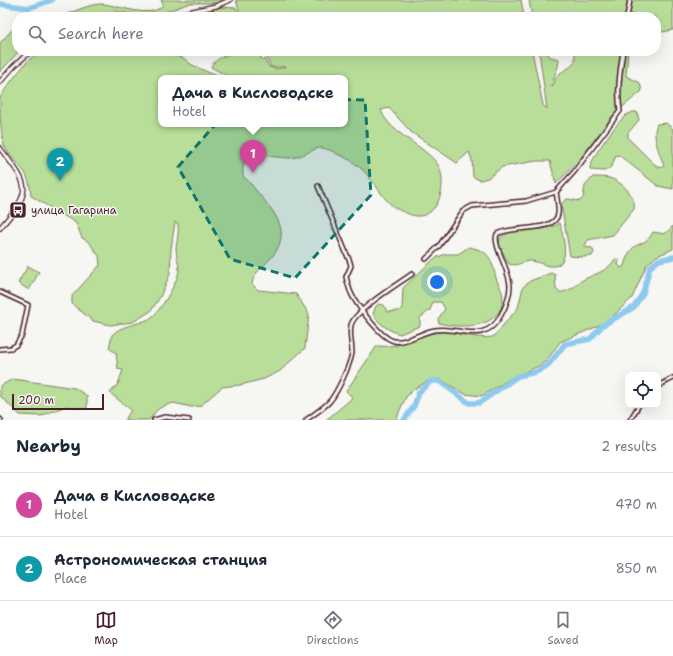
<!DOCTYPE html>
<html lang="en">
<head>
<meta charset="utf-8">
<style>
  body { margin:0; font-family:"Shantell Sans",sans-serif; background:#f2f2f3; color:#1f2937 }
  .controls { position:absolute; right:12px; bottom:12px; display:grid; overflow:hidden; border-radius:8px; box-shadow:0 4px 16px #0002 }
  .controls button { width:36px; height:36px; display:grid; place-items:center; padding:0; border:0; border-bottom:1px solid #e0e1e3; background:#fff; color:#1f2937; font:20px sans-serif }
  .scale { position:absolute; left:12px; bottom:10px; width:92px; box-sizing:border-box; padding-left:4px; border:2px solid #4a1f2b; border-top:0; font-size:11px; line-height:14px; white-space:nowrap; color:#4a1f2b; -webkit-text-stroke:3px #f6f6f2; paint-order:stroke }
  .you { position:absolute; left:437px; top:282px; width:14px; height:14px; margin:-10px; border:3px solid #fff; border-radius:50%; background:#1a73e8; box-shadow:0 0 0 6px #1a73e833 }
  .badge { display:grid; place-items:center; width:26px; height:26px; border-radius:50%; background:#4a1f2b; color:#fff; font-size:13px; font-weight:700 }
  .pin { position:absolute; translate:-50% -33px; filter:drop-shadow(0 1px 2px #0008) }
  .pin::after { content:''; position:absolute; top:21px; width:14px; height:12px; background:inherit; clip-path:polygon(0 0,100% 0,50% 100%) }
  .popup { position:absolute; left:158px; top:75px; width:190px; height:52px; box-sizing:border-box; display:grid; place-content:center; border-radius:8px; background:#fff; filter:drop-shadow(0 1px 3px #0005); font-size:13px; white-space:nowrap; color:#747a83 }
  .popup b { font-size:15px; color:#1f2937 }
  .popup::after { content:''; position:absolute; left:50%; top:100%; margin-left:-8px; border:8px solid transparent; border-top-color:#fff }
  .list { margin:0; padding:0; list-style:none }
  h2 { display:flex; justify-content:space-between; align-items:center; height:52px; margin:0; padding:0 16px; font-size:17px }
  h2 small { font-size:13px; font-weight:400; color:#747a83 }
  .list li { display:grid; grid-template-columns:26px 1fr auto; gap:12px; align-items:center; box-sizing:border-box; height:64px; padding:0 16px; border-top:1px solid #e0e1e3 }
  .list b { display:block; font-size:15px; white-space:nowrap }
  .list p { margin:0; font-size:13px; white-space:nowrap; color:#747a83 }
  .list em { font-size:13px; font-style:normal; color:#747a83 }
  .icon { flex:none; width:22px; height:22px; fill:none; stroke:currentColor; stroke-width:2; stroke-linecap:round; stroke-linejoin:round }
  .map { position:relative; flex:none; width:673px; height:420px; overflow:hidden }
  .search { position:absolute; background:#fff; box-shadow:0 4px 16px #0002; left:12px; right:12px; top:12px; height:44px; display:flex; align-items:center; gap:10px; box-sizing:border-box; padding:0 14px; border-radius:16px; color:#747a83; font-size:15px }
  .sheet { height:180px; background:#fff }
  nav { display:flex; justify-content:space-around; align-items:center; box-sizing:border-box; height:56px; border-top:1px solid #e0e1e3; background:#fff; font-size:11px; color:#747a83 }
  nav a { display:grid; justify-items:center; gap:2px }
  nav .on { color:#4a1f2b }
  .map>svg:first-child { display:block }
  .green { fill:#b8de99; stroke:#817e62 }
  .lines { fill:none; stroke-linecap:round; stroke-linejoin:round }
  .river { stroke:#8ecaee; stroke-width:5.5 }
  .minor-casing { stroke:#4a1f2b; stroke-width:6 }
  .tertiary-casing { stroke:#4a1f2b; stroke-width:6 }
  .minor { stroke:#f6f6f2; stroke-width:3 }
  .tertiary { stroke:#f6f6f2; stroke-width:3.5 }
  .marked { fill:#0f766e; fill-opacity:0.2; stroke:#0f766e; stroke-width:3; stroke-dasharray:8 5; stroke-linejoin:round }
  .labels { text-anchor:middle; stroke-width:3; stroke-linejoin:round; paint-order:stroke }
  .poi-label { font-size:11px; fill:#4a1f2b; stroke:#f6f6f2; text-anchor:start }
</style>
</head>
<body>
<div class="map">
<svg width="673" height="420" viewBox="0 0 673 420">
  <rect width="100%" height="100%" fill="#f6f6f2"/>
  <filter id="ink" filterUnits="userSpaceOnUse"><feTurbulence type="fractalNoise" baseFrequency=".025" numOctaves="2"/><feDisplacementMap in="SourceGraphic" scale="8" xChannelSelector="R" yChannelSelector="G"/><feConvolveMatrix kernelMatrix="1 2 1 2 8 2 1 2 1" color-interpolation-filters="sRGB"/></filter>
  <g filter="url(#ink)">
    <g class="green">
      <path d="M161,0H222L216,3H190L152,17L114,11L88,17H60C73,12 89,4 102,4C119,5 151,20 163,5Z"/>
      <path d="M236,0H521L524,17H241Z"/>
      <path d="M529,0H673V30L656,33V17H578L563,12L555,17H532Z"/>
      <path d="M222,7L236,8L240,17H182Z"/>
      <path d="M17,28V51H19L0,72V43L13,29Z"/>
      <path d="M43,51H154L183,58L192,65L221,78H161V124H345V78H231L211,67C214,58 235,51 245,51C250,52 255,53 261,54V59L265,60L269,67L277,69L285,67H271L263,51H532L543,105L547,109L539,51H548V55L551,57L559,59C559,69 553,76 552,86C555,83 555,78 558,75C566,67 579,68 574,51H628L626,76L640,83L642,91L614,114L579,160L556,184L550,161H536L502,167L488,178L480,180L473,177L472,160L469,152L457,163L411,132L389,108L381,110C389,135 432,148 440,169C446,186 439,217 417,216C412,216 404,212 399,210C386,204 378,187 369,177C360,166 350,159 337,154C332,151 326,148 320,148C313,148 302,158 289,158C273,157 255,153 243,165V176C250,182 254,188 259,194C277,215 292,233 271,258C264,267 254,271 252,284L258,290L296,294L309,314L305,348L280,371L264,379L240,385L222,387L200,406L191,407L174,403L166,405L158,409L149,420H125L131,410L110,393L118,384L123,370L118,369L116,353L109,348L112,335C121,325 137,325 149,319C159,314 178,282 179,270C179,263 176,256 176,248C177,240 179,233 178,224L175,222L171,249L170,274L160,297L151,311L133,322L110,325L93,321L72,304V296L100,265L99,256L89,242L82,238L76,223L31,196C29,168 19,169 6,149C0,140 0,108 0,98C3,91 24,64 30,59C34,56 39,53 43,51Z"/>
      <path d="M633,112H637L639,120L628,133V138L653,163L660,168L664,166C660,153 651,137 657,124L666,123L673,129V189L658,186L620,156L616,155L612,166L605,171L590,170C588,161 617,123 625,116C627,114 631,113 633,112Z"/>
      <path d="M593,177C598,177 604,177 609,178C621,181 637,196 634,209L613,235L588,240L584,247L592,248L594,252L592,256L583,257L570,256L561,204L567,199L580,201L583,198L585,186Z"/>
      <path d="M560,223C562,234 572,264 554,266C546,267 538,261 530,261C522,261 518,267 509,264L499,245L500,238C518,224 542,235 560,223Z"/>
      <path d="M673,226V249L657,256L647,264L632,298L611,318L596,327L560,342L547,360L541,365L511,378L482,396L465,394L441,380H429L412,391L406,397L399,412L397,420H326L350,400L352,397L346,391L377,346C404,349 415,335 438,332C457,330 473,340 493,337L518,308L523,287L530,281L551,273L555,275L556,289L559,292C568,293 574,286 581,281C593,274 608,272 615,259L619,260L618,264L621,268L624,266C632,236 643,251 653,232L665,234Z"/>
      <path d="M469,247C490,251 491,258 496,278C498,284 503,291 503,298C502,329 461,329 439,323L438,319L445,309L441,302H433L430,310L420,318V326L400,334C389,331 379,324 373,314L376,306L379,304L384,305L387,312L399,311L402,308L403,288L435,258L446,254H458Z"/>
      <path d="M28,266L39,272L29,290L18,283Z"/>
      <path d="M13,379L75,388L87,396V409L66,406L41,416L20,415L0,396V386Z"/>
    </g>
    <g class="lines">
      <g class="river">
        <path d="M0,4L29,8L52,0"/>
        <path d="M404,420L414,406L419,392L431,381H439L469,403H479L518,376L536,372L548,365L565,344L590,339L603,325L634,307L643,293L650,267L659,260L673,257"/>
      </g>
      <g class="minor-casing">
        <g id="minor">
          <path d="M627,17L630,0"/>
          <path d="M318,186L350,262L351,266L346,277C348,283 349,291 353,297C360,309 381,338 394,341C405,344 424,331 435,330C450,327 466,335 481,332C490,330 497,323 501,315C506,306 510,295 510,286C510,270 492,245 497,234C512,225 555,233 558,214C559,207 557,199 556,192"/>
          <path d="M426,259L439,246L463,211L472,206L526,201L556,192L574,172L620,111C617,91 620,71 623,51"/>
          <path d="M0,292L28,305L22,335L16,345L11,348L0,349"/>
          <path d="M658,386L673,378"/>
          <path d="M0,419L1,420"/>
          <path d="M154,420L165,417L189,420"/>
          <path d="M306,420C314,414 324,408 330,401C338,391 350,365 352,353C352,344 349,334 351,325C355,310 398,284 412,274"/>
          <path d="M630,420L639,405"/>
        </g>
      </g>
      <g class="tertiary-casing">
        <g id="tertiary">
          <path d="M165,17L216,6L230,0"/>
          <path d="M0,82L14,66L31,51"/>
          <path d="M0,148C29,186 34,189 0,228"/>
        </g>
      </g>
      <use href="#minor" class="minor"/>
      <use href="#tertiary" class="tertiary"/>
    </g>
  </g>
  <path class="marked" d="M239,97L365,100L371,195L295,278L230,259L178,167Z"/>
  <defs>
    <g id="bus-square" transform="scale(0.9)"><rect x="-9" y="-9" width="18" height="18" rx="4" fill="#4a1f2b" stroke="#f6f6f2"/><path d="M-5-6H5V4H4V6H2V4H-2V6H-4V4H-5ZM-3.5-4V0h7V-4ZM-3.5 1.2v1.5H-2V1.2ZM2 1.2v1.5H3.5V1.2Z" fill="#fff"/></g>
  </defs>
  <g fill-rule="evenodd">
    <use href="#bus-square" x="18" y="210"/>
  </g>
  <g class="labels">
    <g class="poi-label">
      <text x="31" y="214">улица Гагарина</text>
    </g>
  </g>
</svg>
<div class="controls">
<button><svg class="icon" aria-label="locate" viewBox="0 0 24 24"><circle cx="12" cy="12" r="6"/><path d="M12 2v4M12 18v4M2 12h4M18 12h4"/></svg></button>
</div>
<div class="scale">200 m</div>
<div class="you"></div>
<div class="pin badge" style="left:253px;top:173px;background:#d1479c">1</div>
<div class="popup"><b>Дача в Кисловодске</b>Hotel</div>
<div class="pin badge" style="left:60px;top:181px;background:#0f9aa8">2</div>
<div class="search"><svg class="icon" aria-label="search" viewBox="0 0 24 24"><circle cx="10" cy="10" r="6"/><path d="M15 15l6 6"/></svg>Search here</div>
</div>
<section class="sheet">
<h2>Nearby<small>2 results</small></h2>
<ul class="list">
<li><span class="badge" style="background:#d1479c">1</span><div><b>Дача в Кисловодске</b><p>Hotel</p></div><em>470 m</em></li>
<li><span class="badge" style="background:#0f9aa8">2</span><div><b>Астрономическая станция</b><p>Place</p></div><em>850 m</em></li>
</ul>
</section>
<nav>
<a class="on"><svg class="icon" aria-label="map" viewBox="0 0 24 24"><path d="M3 6l6-2 6 2 6-2v14l-6 2-6-2-6 2zM9 4v14M15 6v14"/></svg>Map</a>
<a><svg class="icon" aria-label="directions" viewBox="0 0 24 24"><path d="M12 3l9 9-9 9-9-9zM9 14v-3h6M13 9l2 2-2 2"/></svg>Directions</a>
<a><svg class="icon" aria-label="saved" viewBox="0 0 24 24"><path d="M7 4h10v16l-5-4-5 4z"/></svg>Saved</a>
</nav>
</body>
</html>
